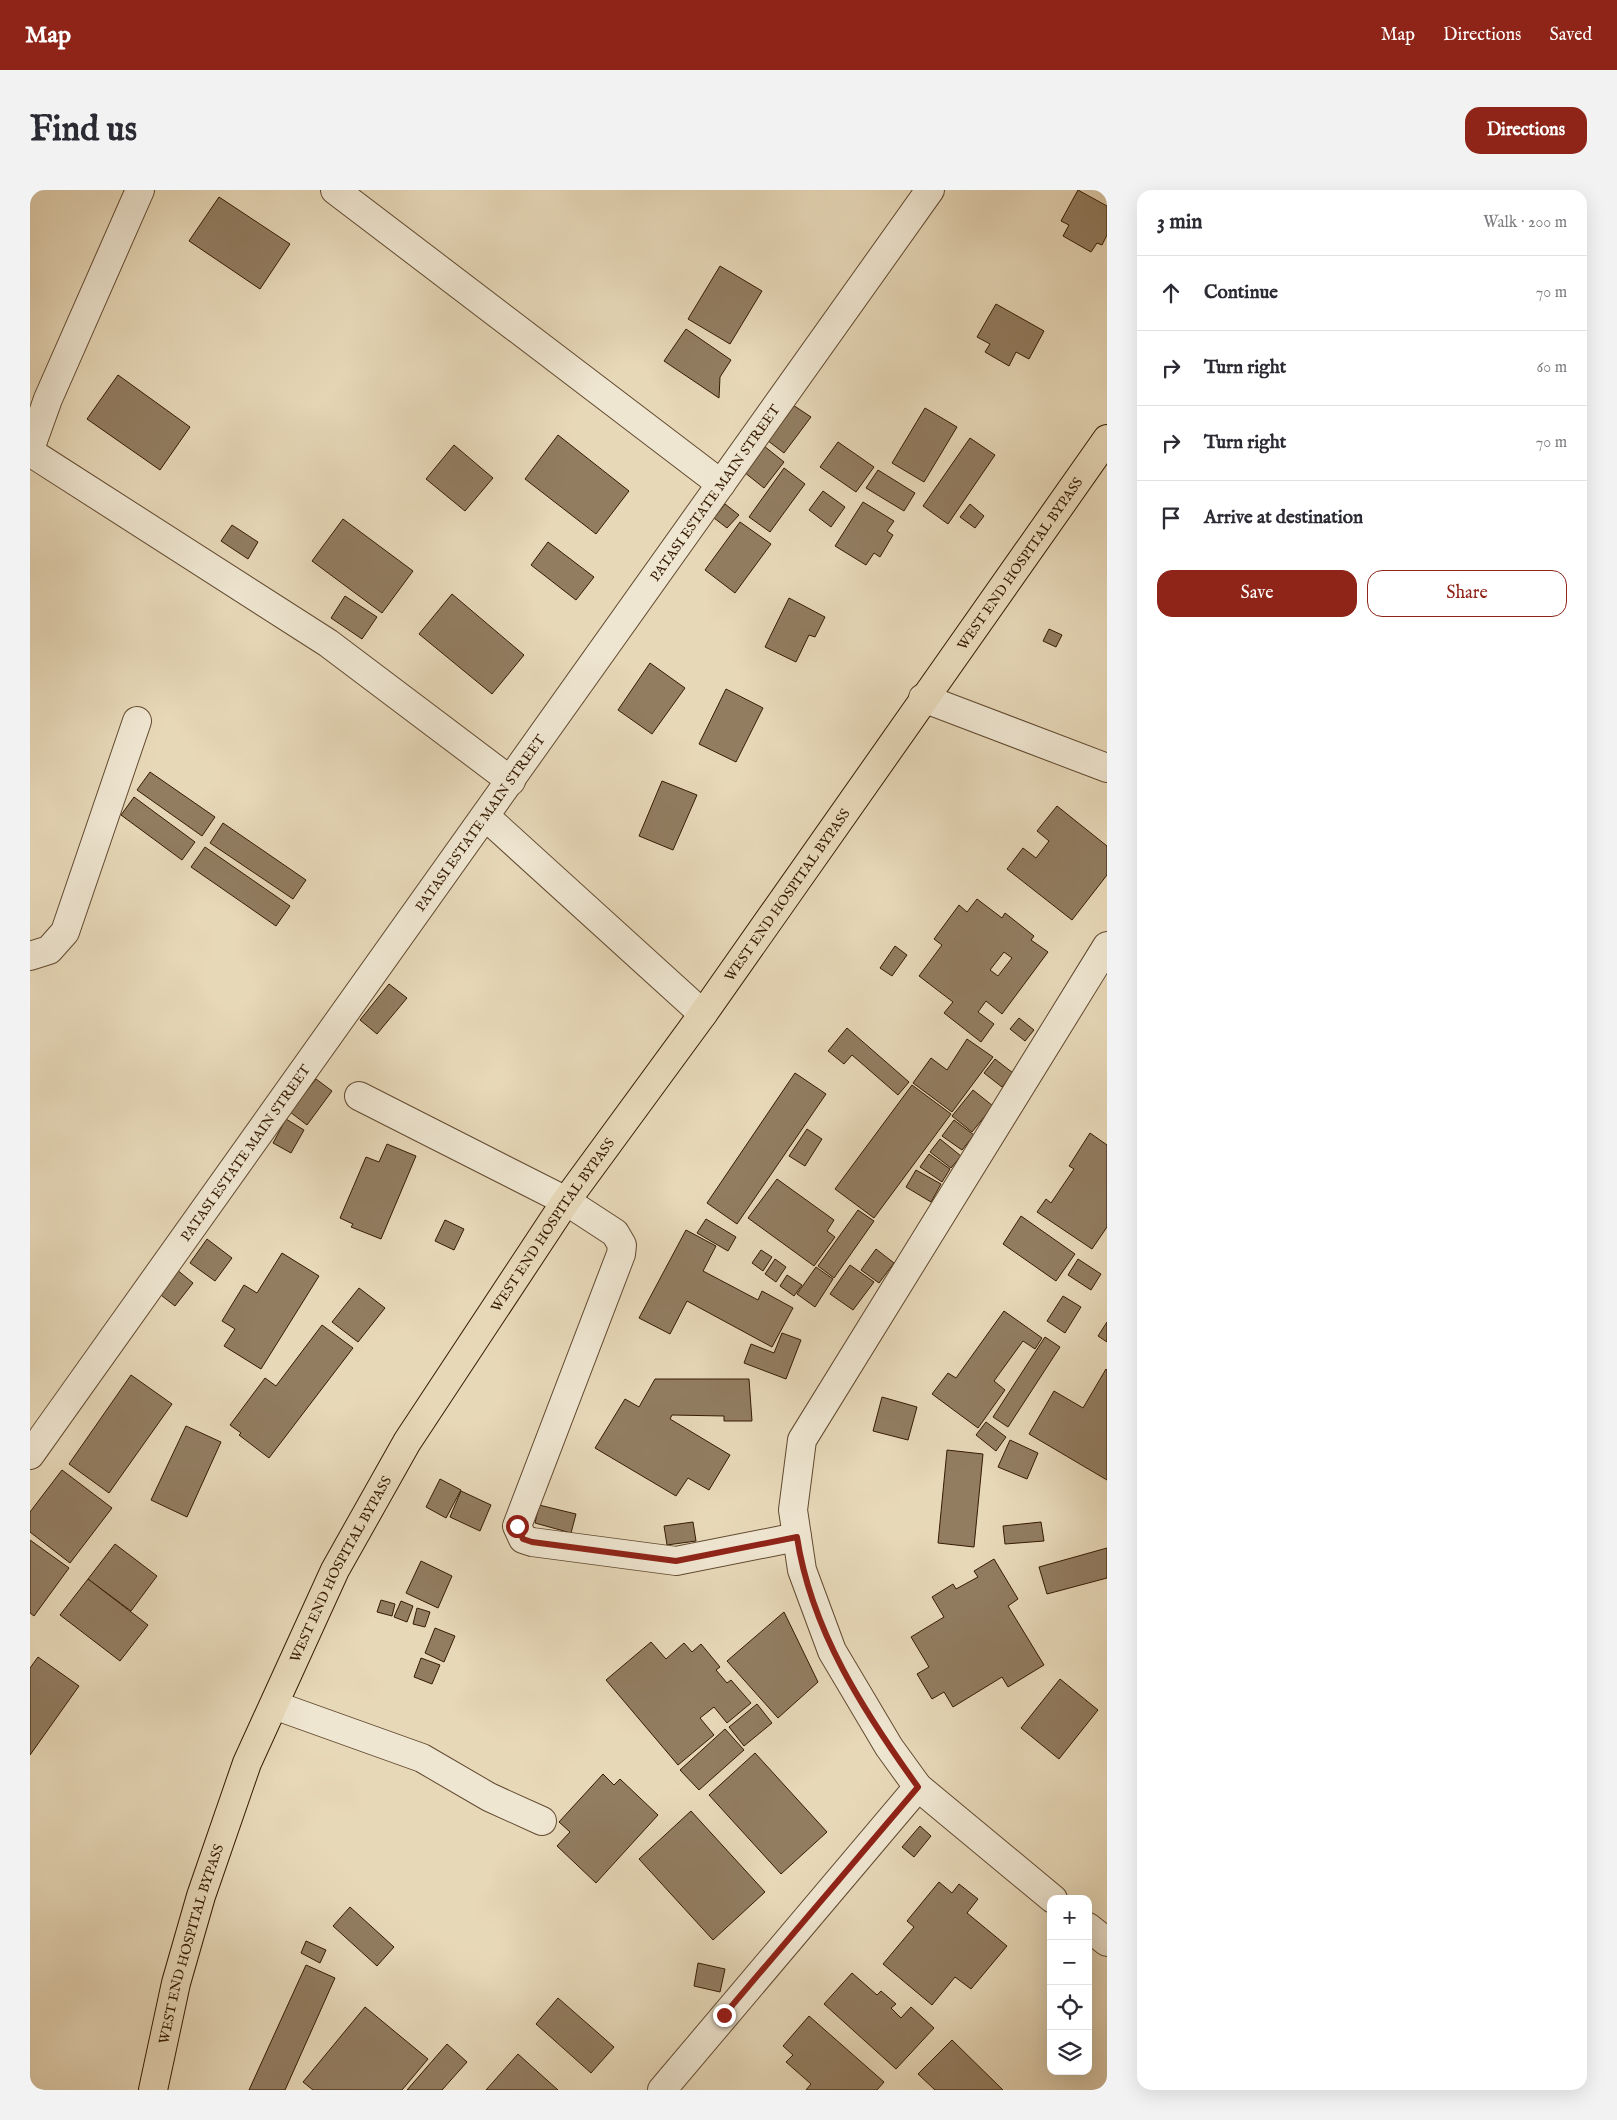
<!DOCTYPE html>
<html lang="en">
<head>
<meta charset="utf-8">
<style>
  body { margin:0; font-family:"IM FELL English",serif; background:#f2f2f3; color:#2b2b33 }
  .controls { position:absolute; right:15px; bottom:15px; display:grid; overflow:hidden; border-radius:10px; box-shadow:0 5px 20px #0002 }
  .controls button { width:45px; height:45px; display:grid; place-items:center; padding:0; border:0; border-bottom:1px solid #e1e1e2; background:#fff; color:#2b2b33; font:25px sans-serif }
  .stop { position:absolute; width:15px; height:15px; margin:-11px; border:4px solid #8f2418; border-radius:50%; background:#fff }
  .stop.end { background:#8f2418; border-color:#fff; box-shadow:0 1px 5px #0008 }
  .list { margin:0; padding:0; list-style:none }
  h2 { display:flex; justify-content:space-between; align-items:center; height:65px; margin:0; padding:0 20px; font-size:21px }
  h2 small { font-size:16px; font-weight:400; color:#7c7c81 }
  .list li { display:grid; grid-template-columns:32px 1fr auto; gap:15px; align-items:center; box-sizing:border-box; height:75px; padding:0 20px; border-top:1px solid #e1e1e2 }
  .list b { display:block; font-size:19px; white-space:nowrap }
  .list em { font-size:16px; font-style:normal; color:#7c7c81 }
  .actions { display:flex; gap:10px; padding:15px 20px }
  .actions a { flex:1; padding:11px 0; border:1px solid #8f2418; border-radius:15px; text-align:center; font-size:18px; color:#8f2418 }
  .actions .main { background:#8f2418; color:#fff }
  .icon { flex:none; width:28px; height:28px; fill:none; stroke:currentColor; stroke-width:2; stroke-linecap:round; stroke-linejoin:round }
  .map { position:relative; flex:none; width:1077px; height:1900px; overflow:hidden; border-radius:15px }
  header { display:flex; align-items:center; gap:30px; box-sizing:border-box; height:70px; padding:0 25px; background:#8f2418; color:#fff }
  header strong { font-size:24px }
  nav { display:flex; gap:28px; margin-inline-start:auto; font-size:18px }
  .intro { display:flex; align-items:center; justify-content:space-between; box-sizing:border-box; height:120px; padding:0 30px }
  h1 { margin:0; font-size:35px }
  .button { padding:12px 22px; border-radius:15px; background:#8f2418; color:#fff; font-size:18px; font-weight:700 }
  main { display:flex; gap:30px; padding:0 30px }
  aside { flex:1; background:#fff; border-radius:15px; box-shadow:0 5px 20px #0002 }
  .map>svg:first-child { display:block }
  .building { fill:#927d61; stroke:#361b02; fill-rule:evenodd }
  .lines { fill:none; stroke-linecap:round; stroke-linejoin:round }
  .minor-casing { stroke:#624a30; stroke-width:30 }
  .highway-casing { stroke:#361b02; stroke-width:30 }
  .minor { stroke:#efe6d1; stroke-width:28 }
  .highway { stroke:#e7d8b8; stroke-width:28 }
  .route { stroke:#8f2418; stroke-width:6 }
  .labels { text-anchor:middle; stroke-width:4; stroke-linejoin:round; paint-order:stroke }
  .street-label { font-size:14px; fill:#361b02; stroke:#efe6d1 }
</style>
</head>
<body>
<header>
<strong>Map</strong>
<nav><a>Map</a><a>Directions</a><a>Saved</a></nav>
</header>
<div class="intro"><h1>Find us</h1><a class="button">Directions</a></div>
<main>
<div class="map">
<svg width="1077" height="1900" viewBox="0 0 1077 1900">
  <rect width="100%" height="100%" fill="#e7d8b8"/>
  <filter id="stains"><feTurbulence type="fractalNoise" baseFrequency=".004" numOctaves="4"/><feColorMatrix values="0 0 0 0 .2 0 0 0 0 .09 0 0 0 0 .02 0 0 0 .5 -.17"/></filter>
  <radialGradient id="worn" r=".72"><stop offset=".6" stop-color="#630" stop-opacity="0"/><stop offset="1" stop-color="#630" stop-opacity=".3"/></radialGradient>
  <g class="building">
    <path d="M1048,0L1077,16V45L1072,55L1067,53L1061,62L1033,46L1039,35L1031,31Z"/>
    <path d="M189,7L260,54L230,99L159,51Z"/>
    <path d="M690,76L732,101L700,154L658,129Z"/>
    <path d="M966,114L1014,141L999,169L986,162L979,176L955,162L960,154L947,147Z"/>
    <path d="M656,139L701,170L690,187L689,208L634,171Z"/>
    <path d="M88,185L160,237L130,280L57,229Z"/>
    <path d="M763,215L781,227L754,263L737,250Z"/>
    <path d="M895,218L927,237L894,292L862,273Z"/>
    <path d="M528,245L599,301L566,344L495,289Z"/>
    <path d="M940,248L965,265L918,334L893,316Z"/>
    <path d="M808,252L844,277L826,302L790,277Z"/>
    <path d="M424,255L463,288L435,321L396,289Z"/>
    <path d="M734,256L754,272L734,298L714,282Z"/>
    <path d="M754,278L775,294L740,342L719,327Z"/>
    <path d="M848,280L885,303L874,321L836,298Z"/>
    <path d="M793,301L815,317L801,337L779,320Z"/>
    <path d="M833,312L864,331L857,341L863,345L850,367L844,363L836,375L805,356Z"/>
    <path d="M695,314L709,325L697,338L684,328Z"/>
    <path d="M940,314L954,326L945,338L930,327Z"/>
    <path d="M313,329L383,381L352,423L282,371Z"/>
    <path d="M710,332L741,354L705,403L675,380Z"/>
    <path d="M202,335L228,352L218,369L191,351Z"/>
    <path d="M518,352L564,387L546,410L501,375Z"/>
    <path d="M422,404L494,465L462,504L389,444Z"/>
    <path d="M315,406L347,427L332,449L301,428Z"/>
    <path d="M759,408L795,427L785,447L779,445L766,472L735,457Z"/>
    <path d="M1019,439L1032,445L1026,457L1013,451Z"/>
    <path d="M620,473L655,498L622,544L588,520Z"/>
    <path d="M696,499L733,518L706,572L669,554Z"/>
    <path d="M120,582L185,627L172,646L107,600Z"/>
    <path d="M632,591L667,605L643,660L609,646Z"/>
    <path d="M104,607L165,652L152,670L91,625Z"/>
    <path d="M1027,616L1077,656V685L1042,730L977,679L993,658L1006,668L1019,651L1007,641Z"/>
    <path d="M193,633L276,690L263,709L180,653Z"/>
    <path d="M175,657L260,716L246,736L161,677Z"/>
    <path d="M947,709L972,728L975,723L1004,746L1001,750L1018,762L972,824L956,811L948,822L964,834L951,852L914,823L923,812L889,786L912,755L904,749L929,715L937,722ZM974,762L982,768L968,786L960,780Z"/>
    <path d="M865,756L877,765L862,786L850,778Z"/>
    <path d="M359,794L377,808L347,844L330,830Z"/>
    <path d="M989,828L1004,840L995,851L980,839Z"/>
    <path d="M817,838L879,892L868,905L822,865L814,874L798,861Z"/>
    <path d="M937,849L963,867L922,922L883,893L901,868L917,880Z"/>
    <path d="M965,869L983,883L972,897L954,883Z"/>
    <path d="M765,883L796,904L707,1034L677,1013Z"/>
    <path d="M286,889L302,901L277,935L260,922Z"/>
    <path d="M882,895L921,924L844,1028L805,999Z"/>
    <path d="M943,900L963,916L942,942L922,926Z"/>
    <path d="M256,929L274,940L261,963L243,953Z"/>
    <path d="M924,930L944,945L932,960L912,946Z"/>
    <path d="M777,939L792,949L775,976L759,966Z"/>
    <path d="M1060,943L1077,955V1037L1062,1059L1007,1022L1016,1009L1021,1013L1044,979L1039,976Z"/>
    <path d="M910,949L931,966L921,978L900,962Z"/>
    <path d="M357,954L386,966L351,1049L321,1037L323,1034L310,1028L336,967L349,972Z"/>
    <path d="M899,964L920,979L912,992L890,977Z"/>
    <path d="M886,980L911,994L901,1012L876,997Z"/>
    <path d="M747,989L804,1030L797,1041L805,1047L784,1076L718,1028Z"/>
    <path d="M828,1020L844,1031L804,1088L788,1076Z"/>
    <path d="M991,1026L1045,1064L1026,1091L973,1054Z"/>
    <path d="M676,1029L706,1047L698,1061L667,1043Z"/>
    <path d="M415,1030L434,1039L424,1060L405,1051Z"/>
    <path d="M656,1040L686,1056L673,1081L728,1110L732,1101L763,1118L742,1157L657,1111L640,1144L609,1128Z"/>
    <path d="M177,1049L202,1068L185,1091L160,1073Z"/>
    <path d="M846,1059L864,1073L849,1093L831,1080Z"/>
    <path d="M731,1060L742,1067L733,1081L722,1073Z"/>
    <path d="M252,1063L289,1086L231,1179L194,1156L205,1139L192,1131L214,1095L227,1103Z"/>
    <path d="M745,1069L756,1077L746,1092L735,1084Z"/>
    <path d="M1048,1069L1071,1084L1061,1100L1038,1085Z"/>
    <path d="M820,1075L844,1092L823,1120L800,1104Z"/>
    <path d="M786,1077L803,1089L785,1117L767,1104Z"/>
    <path d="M146,1079L163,1093L145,1116L127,1102Z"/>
    <path d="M757,1085L772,1095L764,1106L750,1096Z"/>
    <path d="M329,1098L355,1118L328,1152L302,1132Z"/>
    <path d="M1033,1106L1051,1117L1035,1143L1017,1131Z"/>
    <path d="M974,1121L1012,1148L1005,1159L993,1151L964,1191L975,1200L948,1238L902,1204L918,1183L926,1188Z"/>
    <path d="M1077,1132V1152L1068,1146Z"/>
    <path d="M292,1135L323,1158L239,1268L209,1245L211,1243L200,1235L235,1188L246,1196Z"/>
    <path d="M752,1143L771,1150L756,1189L714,1173L721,1154L744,1163Z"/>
    <path d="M1015,1147L1030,1157L978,1237L963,1227Z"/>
    <path d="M1076,1179L1077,1180V1290L999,1244L1024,1201L1053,1218Z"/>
    <path d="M101,1185L142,1214L79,1303L39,1274Z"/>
    <path d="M625,1189H719L722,1231H694V1226L642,1225L640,1229L700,1265L679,1300L658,1288L646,1306L565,1258L595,1209L609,1217Z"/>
    <path d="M852,1207L887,1217L878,1250L843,1241Z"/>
    <path d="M956,1232L976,1247L966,1261L946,1245Z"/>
    <path d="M156,1236L191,1252L157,1327L121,1310Z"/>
    <path d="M980,1250L1008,1263L997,1289L968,1277Z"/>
    <path d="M917,1260L953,1264L944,1357L908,1353Z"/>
    <path d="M32,1280L82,1318L40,1373L0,1342V1322Z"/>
    <path d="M410,1289L431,1300L416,1328L396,1317Z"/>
    <path d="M431,1301L461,1315L450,1341L420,1327Z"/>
    <path d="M509,1315L546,1324L541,1343L505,1333Z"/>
    <path d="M663,1332L666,1351L637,1355L634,1336Z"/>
    <path d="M1011,1332L1014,1351L975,1354L973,1336Z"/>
    <path d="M0,1350L39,1378L4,1426L0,1423Z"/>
    <path d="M85,1354L127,1386L101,1421L58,1389Z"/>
    <path d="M1077,1358V1388L1017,1404L1009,1377Z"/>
    <path d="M964,1369L988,1409L978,1416L1014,1475L978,1497L972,1487L923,1517L914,1502L902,1509L887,1484L899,1477L881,1447L914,1427L902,1407L923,1394L926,1399L948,1387L944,1381Z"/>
    <path d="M391,1371L422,1386L408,1418L376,1403Z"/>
    <path d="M58,1389L118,1435L90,1471L30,1425Z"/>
    <path d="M351,1410L365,1414L362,1426L347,1422Z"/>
    <path d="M371,1411L383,1416L377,1432L364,1427Z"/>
    <path d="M387,1418L400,1422L395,1437L383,1434Z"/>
    <path d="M754,1422L788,1492L748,1528L697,1471Z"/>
    <path d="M405,1438L425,1446L414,1472L395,1463Z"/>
    <path d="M621,1452L636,1469L654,1453L662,1462L671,1454L690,1477L686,1480L697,1493L701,1490L721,1513L697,1533L684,1517L670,1528L684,1545L648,1575L576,1490Z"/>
    <path d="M8,1467L49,1496L0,1565V1478Z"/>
    <path d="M391,1468L410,1475L402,1494L384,1487Z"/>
    <path d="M1030,1489L1068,1520L1029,1569L991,1538Z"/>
    <path d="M727,1514L742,1533L714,1556L699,1537Z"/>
    <path d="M695,1539L714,1560L669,1600L650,1580Z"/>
    <path d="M725,1563L797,1642L751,1684L679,1605Z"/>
    <path d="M573,1584L584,1595L590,1589L628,1625L566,1693L527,1656L540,1642L529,1632Z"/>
    <path d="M661,1621L735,1702L683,1750L609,1669Z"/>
    <path d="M890,1636L901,1646L884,1667L872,1657Z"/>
    <path d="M909,1692L922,1703L929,1694L948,1709L937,1723L977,1756L941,1799L925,1787L902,1815L853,1774L884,1737L877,1731Z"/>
    <path d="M320,1717L364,1757L347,1776L303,1736Z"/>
    <path d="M276,1751L296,1760L290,1773L271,1763Z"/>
    <path d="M668,1773L695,1779L690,1802L664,1796Z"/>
    <path d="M276,1775L305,1788L255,1900H219Z"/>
    <path d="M822,1783L847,1805L851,1801L866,1814L861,1818L871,1828L881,1817L904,1838L866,1879L794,1814Z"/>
    <path d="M528,1808L584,1857L561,1883L506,1834Z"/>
    <path d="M335,1817L398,1869L372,1900H283L273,1892Z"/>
    <path d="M779,1826L854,1892L847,1900H776L781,1894L756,1872L763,1865L753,1856Z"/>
    <path d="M922,1850L973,1900H905L888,1884Z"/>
    <path d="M417,1854L437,1872L412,1900H377Z"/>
    <path d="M488,1864L528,1900H456Z"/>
  </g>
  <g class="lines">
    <g class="minor-casing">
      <g id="minor">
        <path d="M305,0L691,294"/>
        <path d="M0,259L18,209L110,0"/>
        <path d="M0,262L298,453L481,591"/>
        <path d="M893,508L1077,578"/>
        <path d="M455,626L673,824"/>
        <path d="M0,766L19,760L35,742L107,531"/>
        <path d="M329,906L536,1011L585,1043L592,1055L591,1064L487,1336L493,1349L502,1352L646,1371L767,1347"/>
        <path id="s1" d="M0,1265L900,0"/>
        <path d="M244,1515L392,1568L459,1607L512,1631"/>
        <path d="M1023,1709L888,1597L859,1557L802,1461L772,1380L763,1320L772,1250L1077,756"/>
        <path d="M1058,1737L1077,1752"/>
        <path d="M632,1900L888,1597"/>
      </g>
    </g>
    <g class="highway-casing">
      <g id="highway">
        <path id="s2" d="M123,1900L146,1793L171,1706L217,1573L305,1380L377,1252L536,1011L673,824L1077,249"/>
      </g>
    </g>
    <use href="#minor" class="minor"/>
    <use href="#highway" class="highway"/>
  </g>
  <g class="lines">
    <path class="route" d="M487,1336L493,1349L502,1352L646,1371L767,1347C781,1440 834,1522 888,1597L694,1825"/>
  </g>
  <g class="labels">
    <g class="street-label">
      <text dy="5" stroke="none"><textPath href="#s1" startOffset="1181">PATASI ESTATE MAIN STREET</textPath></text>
      <text dy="5" stroke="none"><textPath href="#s2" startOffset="1771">WEST END HOSPITAL BYPASS</textPath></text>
      <text dy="5" stroke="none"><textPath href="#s1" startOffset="776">PATASI ESTATE MAIN STREET</textPath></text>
      <text dy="5" stroke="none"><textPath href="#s2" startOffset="1366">WEST END HOSPITAL BYPASS</textPath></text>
      <text dy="5" stroke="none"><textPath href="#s1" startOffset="371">PATASI ESTATE MAIN STREET</textPath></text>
      <text dy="5" stroke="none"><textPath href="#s2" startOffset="961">WEST END HOSPITAL BYPASS</textPath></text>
      <text dy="5" stroke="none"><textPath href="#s2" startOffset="556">WEST END HOSPITAL BYPASS</textPath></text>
      <text dy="5" stroke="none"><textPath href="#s2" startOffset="151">WEST END HOSPITAL BYPASS</textPath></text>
    </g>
  </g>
  <rect width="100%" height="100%" filter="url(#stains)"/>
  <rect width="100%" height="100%" fill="url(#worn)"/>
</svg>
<div class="controls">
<button>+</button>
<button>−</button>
<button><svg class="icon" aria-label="locate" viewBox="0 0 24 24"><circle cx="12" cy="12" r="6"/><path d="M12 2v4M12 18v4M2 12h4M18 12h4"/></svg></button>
<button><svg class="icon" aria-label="layers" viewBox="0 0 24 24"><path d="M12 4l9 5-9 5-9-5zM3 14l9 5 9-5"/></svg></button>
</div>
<div class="stop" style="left:487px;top:1336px"></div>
<div class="stop end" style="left:694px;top:1825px"></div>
</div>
<aside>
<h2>3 min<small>Walk · 200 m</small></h2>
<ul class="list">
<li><svg class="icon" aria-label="ahead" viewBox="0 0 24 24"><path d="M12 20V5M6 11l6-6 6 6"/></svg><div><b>Continue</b></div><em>70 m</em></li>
<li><svg class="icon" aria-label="right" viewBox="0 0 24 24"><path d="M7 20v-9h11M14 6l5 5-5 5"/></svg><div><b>Turn right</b></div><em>60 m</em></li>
<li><svg class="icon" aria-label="right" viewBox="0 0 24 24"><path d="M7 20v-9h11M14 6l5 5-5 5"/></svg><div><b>Turn right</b></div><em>70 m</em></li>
<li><svg class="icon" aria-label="arrive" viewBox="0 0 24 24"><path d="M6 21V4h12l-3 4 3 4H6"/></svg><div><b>Arrive at destination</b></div></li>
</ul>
<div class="actions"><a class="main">Save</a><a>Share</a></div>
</aside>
</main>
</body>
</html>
